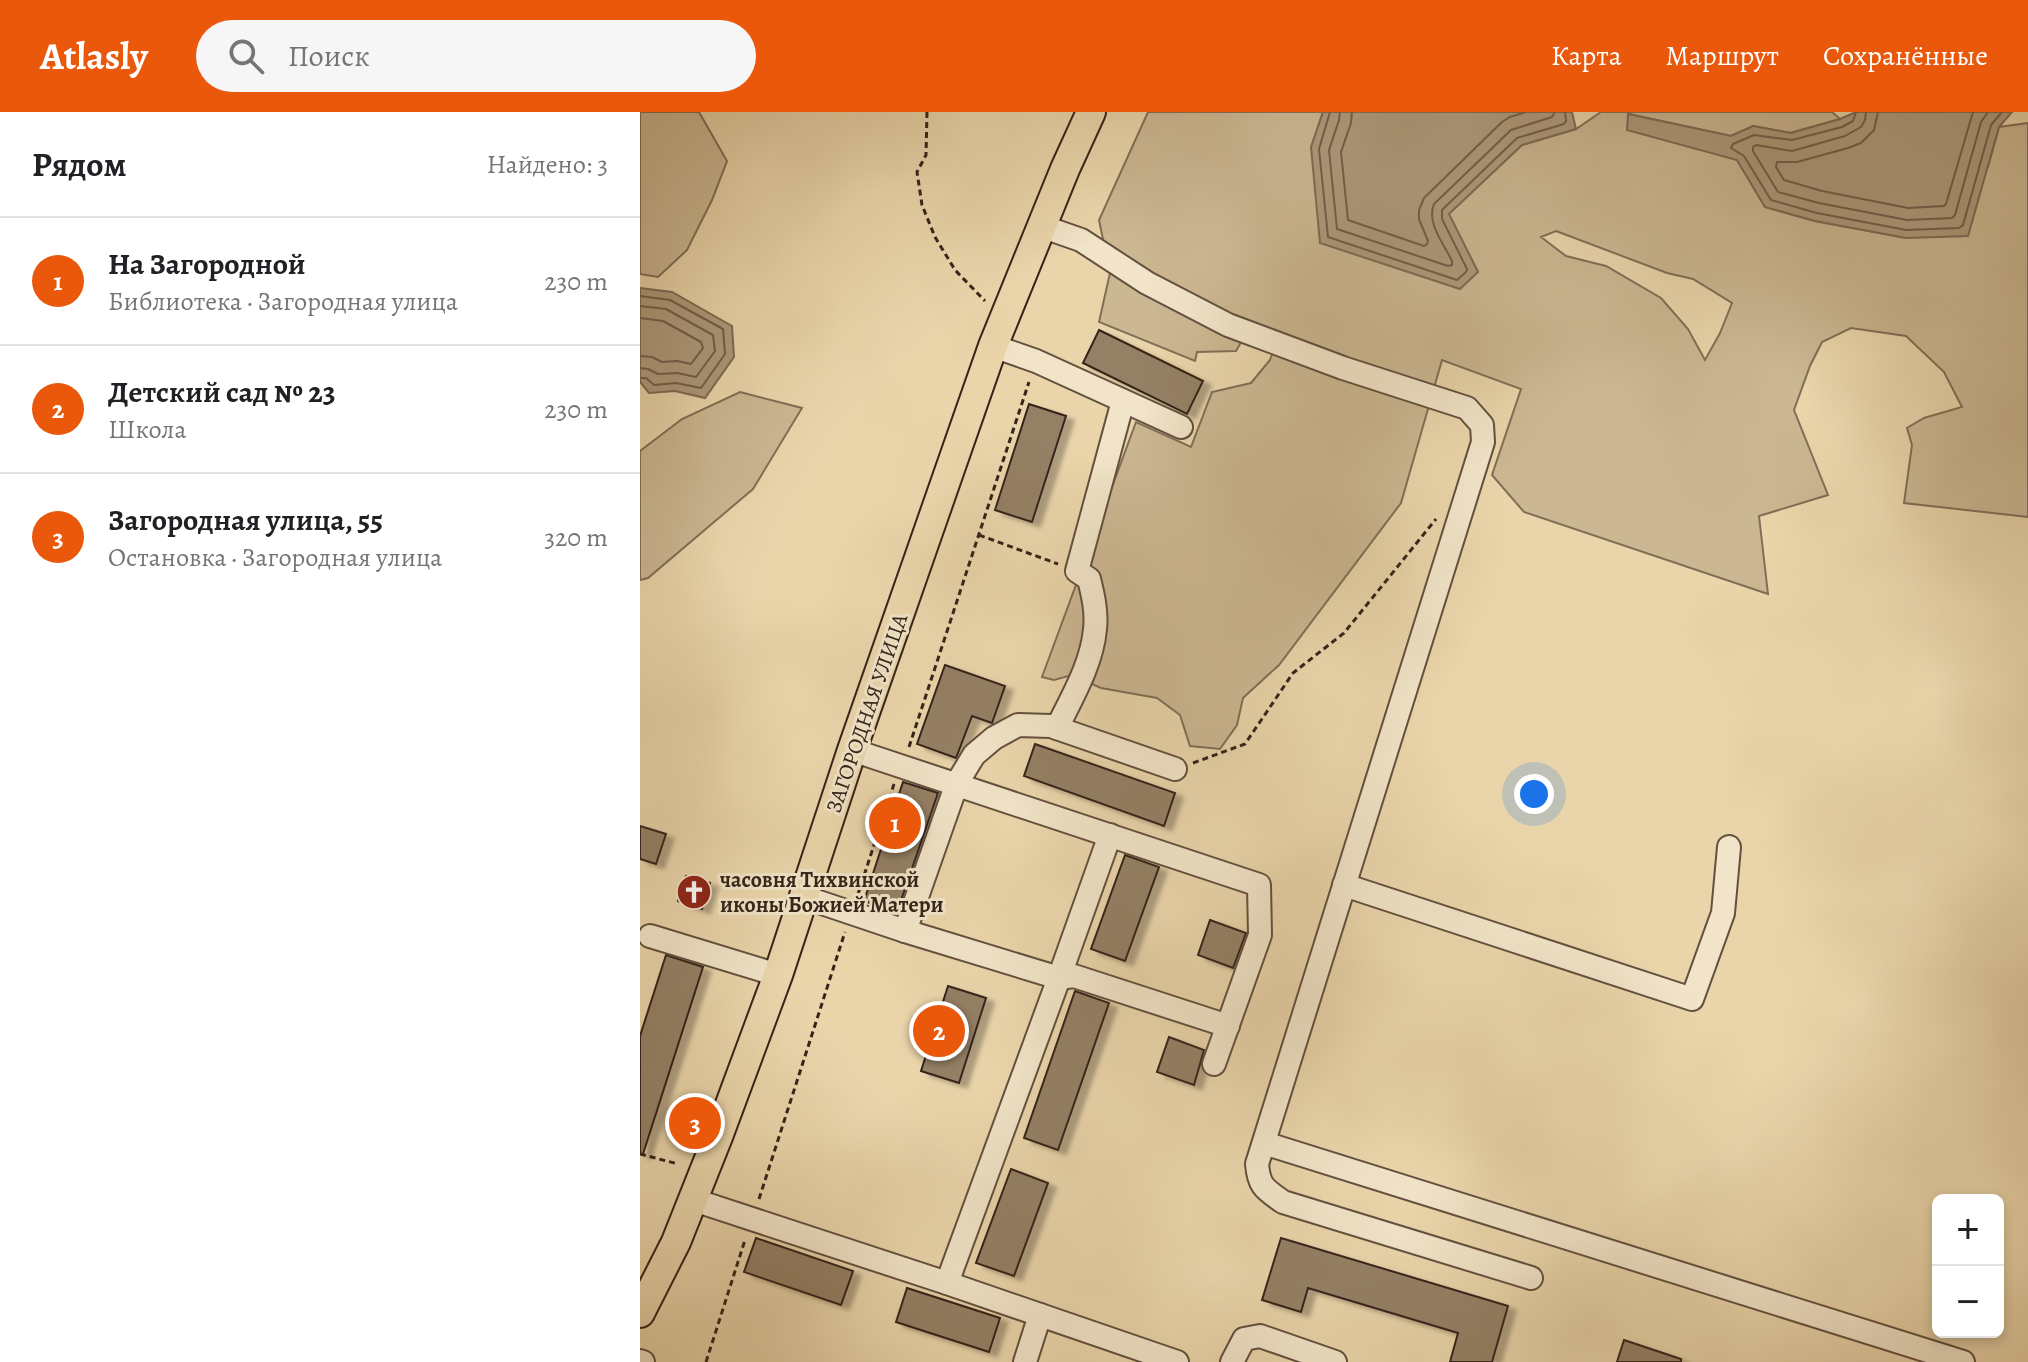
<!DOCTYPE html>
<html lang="ru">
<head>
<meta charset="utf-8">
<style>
  body { margin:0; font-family:Alegreya,serif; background:#f6f6f6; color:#202124 }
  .controls { position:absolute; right:24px; bottom:24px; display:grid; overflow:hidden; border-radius:12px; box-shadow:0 4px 12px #0003 }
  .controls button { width:72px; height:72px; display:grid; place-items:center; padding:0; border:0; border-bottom:2px solid #e0e0e0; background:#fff; color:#202124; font:40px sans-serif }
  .you { position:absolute; left:894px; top:682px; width:28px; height:28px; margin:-20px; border:6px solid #fff; border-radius:50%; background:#1a73e8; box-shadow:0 0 0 12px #1a73e833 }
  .badge { display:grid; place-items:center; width:52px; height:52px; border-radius:50%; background:#ea580c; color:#fff; font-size:26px; font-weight:700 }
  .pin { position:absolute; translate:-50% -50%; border:4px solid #fff; box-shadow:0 2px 8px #0006 }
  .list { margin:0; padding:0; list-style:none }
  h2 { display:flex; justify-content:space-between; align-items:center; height:104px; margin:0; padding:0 32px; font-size:34px }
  h2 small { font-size:26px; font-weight:400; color:#757577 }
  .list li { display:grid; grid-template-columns:52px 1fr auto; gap:24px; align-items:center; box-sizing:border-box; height:128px; padding:0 32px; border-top:2px solid #e0e0e0 }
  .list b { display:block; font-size:30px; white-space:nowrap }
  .list p { margin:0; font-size:26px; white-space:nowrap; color:#757577 }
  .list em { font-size:26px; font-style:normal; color:#757577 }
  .icon { flex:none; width:44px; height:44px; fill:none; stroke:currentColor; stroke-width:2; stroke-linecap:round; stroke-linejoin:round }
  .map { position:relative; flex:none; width:1388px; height:1250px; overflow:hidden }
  header { display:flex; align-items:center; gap:48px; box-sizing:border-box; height:112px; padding:0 40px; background:#ea580c; color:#fff }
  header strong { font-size:38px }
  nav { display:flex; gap:44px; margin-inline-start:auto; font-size:28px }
  .search { width:560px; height:72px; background:#f6f6f6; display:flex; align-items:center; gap:20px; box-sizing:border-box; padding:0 28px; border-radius:44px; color:#757577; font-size:30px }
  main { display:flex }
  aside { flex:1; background:#fff }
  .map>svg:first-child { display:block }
  .green { fill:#cbb792; stroke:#806e56; stroke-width:2; fill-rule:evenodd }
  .water { fill:#ad997a; stroke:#7d6a54; stroke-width:2 }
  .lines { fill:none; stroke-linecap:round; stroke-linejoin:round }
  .shore { stroke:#725e4a; stroke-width:2 }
  .building { fill:#948065; stroke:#36241a; stroke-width:2; filter:url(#shadow) }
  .minor-casing { stroke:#63503e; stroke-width:26 }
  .major-casing { stroke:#36241a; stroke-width:32 }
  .path { stroke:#36241a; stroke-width:3; stroke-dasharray:6 4; stroke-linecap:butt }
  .minor { stroke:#f1e4c8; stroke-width:22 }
  .major { stroke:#ead5ab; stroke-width:28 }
  .labels { text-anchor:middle; stroke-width:6; stroke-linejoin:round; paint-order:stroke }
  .street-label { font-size:22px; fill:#36241a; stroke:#f1e4c8 }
  .poi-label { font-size:22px; font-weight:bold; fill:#36241a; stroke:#f1e4c8; text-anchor:start }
</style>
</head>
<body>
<header>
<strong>Atlasly</strong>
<div class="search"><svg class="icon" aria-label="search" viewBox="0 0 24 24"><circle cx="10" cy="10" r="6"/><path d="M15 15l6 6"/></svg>Поиск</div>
<nav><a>Карта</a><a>Маршрут</a><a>Сохранённые</a></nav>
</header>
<main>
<aside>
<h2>Рядом<small>Найдено: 3</small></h2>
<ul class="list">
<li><span class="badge">1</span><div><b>На Загородной</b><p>Библиотека · Загородная улица</p></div><em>230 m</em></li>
<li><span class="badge">2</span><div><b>Детский сад № 23</b><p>Школа</p></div><em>230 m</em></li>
<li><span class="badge">3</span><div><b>Загородная улица, 55</b><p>Остановка · Загородная улица</p></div><em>320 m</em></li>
</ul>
</aside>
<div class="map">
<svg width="1388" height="1250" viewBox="0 0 1388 1250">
  <defs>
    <filter id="shadow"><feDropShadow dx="8" dy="4.5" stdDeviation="2" flood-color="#0004"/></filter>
  </defs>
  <rect width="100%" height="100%" fill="#ead5ab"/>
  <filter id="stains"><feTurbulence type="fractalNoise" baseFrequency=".0025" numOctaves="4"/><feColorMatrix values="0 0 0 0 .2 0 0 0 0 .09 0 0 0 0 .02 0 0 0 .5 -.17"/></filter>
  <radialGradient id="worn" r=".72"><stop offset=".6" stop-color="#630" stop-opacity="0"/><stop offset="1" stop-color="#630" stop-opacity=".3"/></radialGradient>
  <g class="green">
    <path d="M0,0H59L87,49L72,88L47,138L18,165L0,162Z"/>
    <path d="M508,0H683L671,36L838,160L808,102L882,33L936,17L961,0H1192L1200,7L1150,21L1113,14L1091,24L989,2L1097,48L1125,95L1175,109L1266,126L1348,55L1359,15L1388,11V405L1264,391L1272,333L1267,316L1284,306L1322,295L1304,260L1266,224L1211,216L1182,230L1170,254L1154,298L1188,383L1119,404L1128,482L884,400L852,363L881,277L802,248L761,391L639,553L603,586L597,613L580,637L550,634L540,603L517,586L461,576L432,563L414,568L402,565L496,310L551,335L572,280L611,271L630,248L638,225L611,213L596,239L557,240L555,249L459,210L470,161L459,108ZM916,119L1027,161L1053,167L1092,191L1080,221L1065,248L1048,217L1021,186L966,154L926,144L901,125Z"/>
    <path d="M100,280L162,296L113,377L8,466L0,468V339L42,307Z"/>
  </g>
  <g class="water">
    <path d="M683,0H932L936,17L882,33L809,102L838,160L820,177L680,131L671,35Z"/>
    <path d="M1216,0H1372L1359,15L1328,124L1266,126L1175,109L1125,95L1097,48L987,18L988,2L1091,24L1113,14L1151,21L1200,7Z"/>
    <path d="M0,176L32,180L92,214L94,245L65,286L35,279L9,281L0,270Z"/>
  </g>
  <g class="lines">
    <g class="shore">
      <path d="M690,0L679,37L688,125L817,168L826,160L827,157L802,107V98L877,26L924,12L926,9L925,0"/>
      <path d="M700,0L699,8L689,38L697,117L808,154L812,153V149C804,132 786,111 794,92L871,18L912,5L915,0"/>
      <path d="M712,0L711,11L701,40L708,108L784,134L787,132L788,129L779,107V98L784,86L862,10L870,5L886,0"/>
      <path d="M1216,0L1213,9L1202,15L1152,28L1114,23L1093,32L1091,36L1104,44L1131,88L1177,101L1266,118L1319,116L1323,113L1351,13L1362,0"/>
      <path d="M1226,0L1225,8L1221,15L1205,24L1152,39L1116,33L1113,35V39L1138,80L1179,91L1267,108L1312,106L1315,103L1341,10L1348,0"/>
      <path d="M1238,0L1234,18L1221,31L1208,36L1157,50H1137L1136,55L1144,68L1182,79L1268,96L1304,94L1306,92L1333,0"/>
      <path d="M0,184L30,188L83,217L85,242L61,276L36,271L14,273L6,266H0"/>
      <path d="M0,194L26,197L73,223L75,239L56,265L37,261L18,262L8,257L0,256"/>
      <path d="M0,206L23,209L61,230L63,236L51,252L37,249L22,250L12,245L0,244"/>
    </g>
  </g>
  <g class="building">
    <path d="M459,218L563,269L547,302L443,251Z"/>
    <path d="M389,292L426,304L392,410L355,398Z"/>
    <path d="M305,553L365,574L352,611L332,604L316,646L277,632Z"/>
    <path d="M395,632L535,681L524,714L384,664Z"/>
    <path d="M263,670L298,681L257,800L224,789Z"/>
    <path d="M0,714L26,722L16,752L0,747Z"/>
    <path d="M485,743L519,755L485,849L451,837Z"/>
    <path d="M46,764L70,771L62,797L38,789Z"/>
    <path d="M570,808L606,821L593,856L558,843Z"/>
    <path d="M26,843L63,855L3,1042H0V924Z"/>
    <path d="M308,874L346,886L319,971L281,959Z"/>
    <path d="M435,879L469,891L418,1038L384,1026Z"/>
    <path d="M529,925L564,938L554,973L517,960Z"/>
    <path d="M371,1057L408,1071L374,1164L336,1151Z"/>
    <path d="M116,1126L213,1159L201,1193L104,1160Z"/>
    <path d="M641,1126L868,1194L852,1250H810L818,1221L668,1176L661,1200L622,1188Z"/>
    <path d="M267,1176L360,1206L349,1240L256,1210Z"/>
    <path d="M984,1228L1041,1247V1250H977Z"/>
  </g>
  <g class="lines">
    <g class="minor-casing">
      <g id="minor">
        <path d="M401,114L441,128L507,171L588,213L703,256L827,296L842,313L843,330L617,1052C619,1075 625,1077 643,1090L891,1166"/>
        <path d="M353,234L396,249L541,315"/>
        <path d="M417,616C432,585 452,552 455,517C457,500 453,483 449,467L437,459L483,289"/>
        <path d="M212,638L619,773L620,823L574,952"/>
        <path d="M704,773L1052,887L1083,801L1089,735"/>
        <path d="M164,785L265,819L419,866L470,723"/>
        <path d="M265,819L317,671L334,643L354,626L378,613L411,614L535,657"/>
        <path d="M10,824L138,863"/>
        <path d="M624,1031L1323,1250"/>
        <path d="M54,1088L307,1171L419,866L434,864L588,914"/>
        <path d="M307,1171L537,1250"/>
        <path d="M0,1249L3,1250"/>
        <path d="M385,1250L400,1203"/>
        <path d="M592,1250L604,1227L620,1224L695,1250"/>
      </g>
    </g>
    <g class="major-casing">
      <path id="major" d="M0,1201L36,1130L79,1022L138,863L212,638L353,234L425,57L451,0"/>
    </g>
    <g class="path">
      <path d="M287,0L286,43L277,60L282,93L295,125L315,158L345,189"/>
      <path d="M339,423L418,452"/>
      <path d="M269,635L389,270"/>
      <path d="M553,651L605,632L653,561L704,521L796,407"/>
      <path d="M218,782L254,672"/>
      <path d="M0,1042L38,1052"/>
      <path d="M119,1087L205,820"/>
      <path d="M66,1250L105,1128"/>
    </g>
    <use href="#minor" class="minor"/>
    <use href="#major" class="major"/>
  </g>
  <defs>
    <g id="church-disc" transform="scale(1.8)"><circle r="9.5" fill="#8f2418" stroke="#f1e4c8"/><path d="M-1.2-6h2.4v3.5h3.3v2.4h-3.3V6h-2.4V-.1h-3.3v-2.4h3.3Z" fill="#fff"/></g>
  </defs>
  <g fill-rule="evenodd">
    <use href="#church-disc" x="54" y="780"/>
  </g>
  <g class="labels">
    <g class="street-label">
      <text transform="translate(226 601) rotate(-71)" y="8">ЗАГОРОДНАЯ УЛИЦА</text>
    </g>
    <g class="poi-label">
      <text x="80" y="775">часовня Тихвинской<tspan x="80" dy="25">иконы Божией Матери</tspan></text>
    </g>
  </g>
  <rect width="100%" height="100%" filter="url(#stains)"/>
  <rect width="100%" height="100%" fill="url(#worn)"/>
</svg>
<div class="controls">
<button>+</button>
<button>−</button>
</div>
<div class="you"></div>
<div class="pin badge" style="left:255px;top:711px">1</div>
<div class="pin badge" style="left:299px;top:919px">2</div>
<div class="pin badge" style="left:55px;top:1011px">3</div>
</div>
</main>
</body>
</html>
